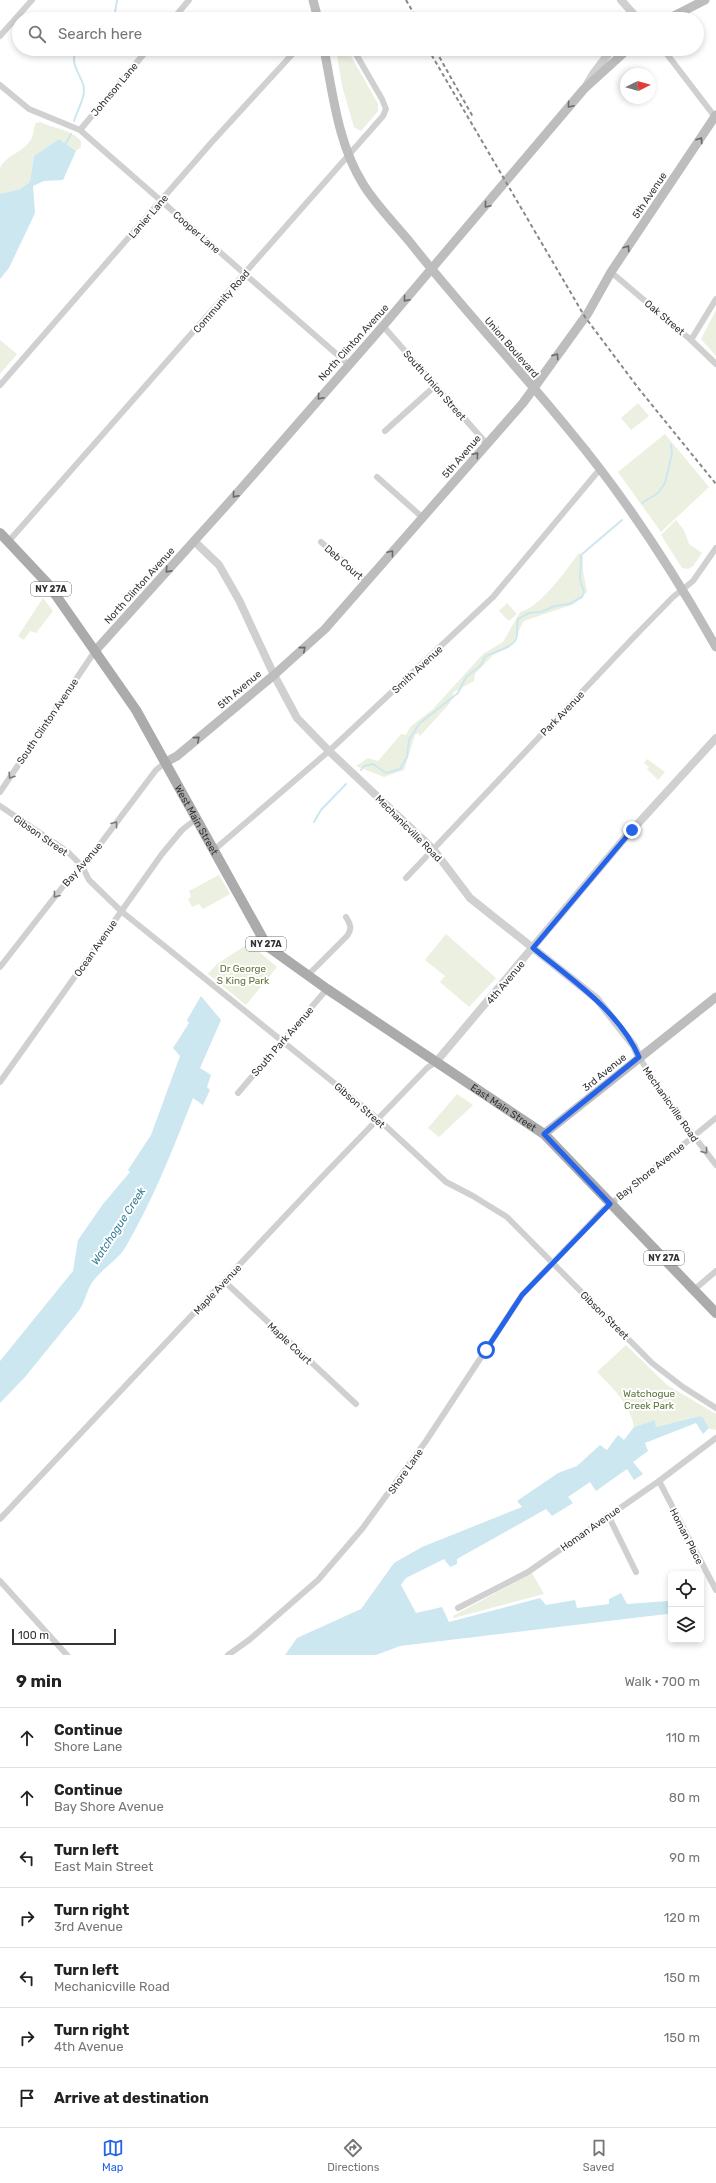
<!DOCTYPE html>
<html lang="en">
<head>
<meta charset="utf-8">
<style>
  body { margin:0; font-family:Rubik,sans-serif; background:#f6f6f6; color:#222 }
  .controls { position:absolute; right:12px; bottom:12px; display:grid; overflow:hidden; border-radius:6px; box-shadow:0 2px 6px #0003 }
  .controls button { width:36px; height:36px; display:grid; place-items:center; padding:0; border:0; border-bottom:1px solid #e0e0e0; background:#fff; color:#222; font:20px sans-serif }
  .compass { position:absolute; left:620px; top:68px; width:36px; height:36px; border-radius:50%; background:#fff; box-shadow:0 2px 6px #0003; rotate:84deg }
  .scale { position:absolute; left:12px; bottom:10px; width:104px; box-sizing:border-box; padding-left:4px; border:2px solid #333; border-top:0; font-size:11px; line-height:14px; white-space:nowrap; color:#333; -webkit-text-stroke:3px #fff; paint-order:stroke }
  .stop { position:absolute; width:12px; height:12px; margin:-9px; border:3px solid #2563eb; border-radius:50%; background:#fff }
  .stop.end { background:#2563eb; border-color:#fff; box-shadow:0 1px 4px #0008 }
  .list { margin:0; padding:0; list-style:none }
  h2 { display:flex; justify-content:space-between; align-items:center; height:52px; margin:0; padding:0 16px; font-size:17px }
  h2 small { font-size:13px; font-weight:400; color:#767676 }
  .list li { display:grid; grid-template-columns:26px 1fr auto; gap:12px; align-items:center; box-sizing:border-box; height:60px; padding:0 16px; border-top:1px solid #e0e0e0 }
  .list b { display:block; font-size:15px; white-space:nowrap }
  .list p { margin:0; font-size:13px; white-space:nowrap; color:#767676 }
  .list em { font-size:13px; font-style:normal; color:#767676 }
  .icon { flex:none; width:22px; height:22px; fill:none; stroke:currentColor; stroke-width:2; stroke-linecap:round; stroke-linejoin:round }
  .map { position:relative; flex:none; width:716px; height:1655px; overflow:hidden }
  .search { position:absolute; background:#fff; box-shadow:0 2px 6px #0003; left:12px; right:12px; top:12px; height:44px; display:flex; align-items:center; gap:10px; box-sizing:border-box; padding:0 14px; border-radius:22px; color:#767676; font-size:15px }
  .sheet { height:472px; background:#fff }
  nav { display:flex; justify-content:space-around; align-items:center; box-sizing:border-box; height:56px; border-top:1px solid #e0e0e0; background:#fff; font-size:11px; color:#767676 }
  nav a { display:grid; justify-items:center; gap:2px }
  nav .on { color:#2563eb }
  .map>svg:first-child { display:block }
  .green { fill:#ebf0e0 }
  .water { fill:#cce7f0 }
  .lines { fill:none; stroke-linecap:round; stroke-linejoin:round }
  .stream { stroke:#cce7f0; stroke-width:2 }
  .minor { stroke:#d0d0d0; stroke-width:6 }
  .tertiary { stroke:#d0d0d0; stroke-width:8 }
  .secondary { stroke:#bdbdbd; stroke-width:9 }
  .primary { stroke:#ababab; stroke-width:10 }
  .rail { stroke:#888; stroke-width:2; stroke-dasharray:4 3; stroke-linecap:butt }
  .oneway { stroke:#6a6a6a }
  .oneway2 { stroke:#7a7a7a }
  .route { stroke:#2563eb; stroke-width:5 }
  .labels { text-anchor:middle; stroke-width:4; stroke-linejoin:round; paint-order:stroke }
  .shield { fill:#fff; stroke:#707070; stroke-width:1 }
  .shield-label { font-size:9px; font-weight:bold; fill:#333 }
  .street-label { font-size:10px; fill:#333; stroke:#fff }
  .park-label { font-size:10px; fill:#5d733b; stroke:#fff }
  .water-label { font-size:11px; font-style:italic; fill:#367e97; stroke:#fff }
</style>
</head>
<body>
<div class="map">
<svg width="716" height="1655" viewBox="0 0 716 1655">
  <rect width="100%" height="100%" fill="#fff"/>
  <g class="green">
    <path d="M336,49H347L378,104V111L361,131L354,127L342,86Z"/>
    <path d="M40,122C54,129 71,129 81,141V147L76,151L59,139L34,156L30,182L20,189L0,194C0,187 0,174 0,168C5,156 23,152 30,141C34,136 33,129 36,123Z"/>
    <path d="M716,310V356L701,339Z"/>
    <path d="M0,340L17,354L0,374Z"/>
    <path d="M638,403L649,416L631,430L621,418Z"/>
    <path d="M665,434L709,487L661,532L618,472Z"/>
    <path d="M676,520L684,530L689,544L702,553L693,566L688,569L682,568L661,535Z"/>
    <path d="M579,553L583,556V571L587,592L574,604L524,621L510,647L493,655L475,674L474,681L454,692L450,703L420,736L418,733L415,735L404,770L384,777L356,766L368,758L378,761L401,734L406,735L410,727L432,710L483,654L503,642L520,612C541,607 566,570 579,553Z"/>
    <path d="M43,598L53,611L36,633L30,631L24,640L18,636Z"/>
    <path d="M507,603L517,614L509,621L499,611Z"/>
    <path d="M647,759L665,772L658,780L647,769L649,767L644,763Z"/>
    <path d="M219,875L230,894L203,909L199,904L192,907L188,899L191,897L189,891Z"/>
    <path d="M446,934L496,978L469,1007L440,982L445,976L425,960Z"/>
    <path d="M251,942L257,950L277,967L246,1005L208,974L217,964Z"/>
    <path d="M457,1094L473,1105L439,1137L428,1128Z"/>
    <path d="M626,1345L667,1385L716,1414V1430L707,1428L700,1416L656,1427L655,1420L634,1427C630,1404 613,1388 597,1372Z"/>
    <path d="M532,1573L544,1594L454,1618L453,1616Z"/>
  </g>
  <g class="water">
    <path d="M59,139L76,151L63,180L44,181L33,186L35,213L9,268L0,279V194L20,189L30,182L34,156Z"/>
    <path d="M201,996L221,1020L200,1068L211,1075L207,1087L210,1090L203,1105L193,1098C173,1149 153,1200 125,1248C116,1262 98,1271 90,1286C85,1296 85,1303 77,1313L25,1377L0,1403V1361L73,1271L78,1240L103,1204L130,1172L128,1170L151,1135L180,1056L173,1048L189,1023L187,1020Z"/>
    <path d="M700,1416L709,1428L703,1434L696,1423L645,1443L648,1451L633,1462L643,1474L634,1480L627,1469L596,1491L590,1482L568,1497L573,1503L552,1516L546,1509L457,1559V1564L450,1567L444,1559L406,1578L401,1585L416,1613L442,1607L449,1622L540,1598L546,1605L575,1600L577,1608L609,1604V1599L621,1593L627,1604L668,1601L671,1598V1615L667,1614L400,1646L376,1655H285L297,1638L361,1609L394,1563L422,1547L522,1507L517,1501L558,1473L577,1466L600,1445L607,1450L618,1435L624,1440L634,1427L655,1420L656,1427Z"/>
  </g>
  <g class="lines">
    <g class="stream">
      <path d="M114,19L117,0"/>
      <path d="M74,121C77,110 87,96 83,84C79,72 69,62 77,49"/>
      <path d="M65,145L71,134"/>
      <path d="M642,503L658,493L665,483L672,454L671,445"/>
      <path d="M361,770L364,766L373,764L386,773L400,769L407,757L409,740L419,724L458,693L466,677L481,665L485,657C494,651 516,648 517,635C518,630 516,625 518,619L529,613L541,612L555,606L569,604L582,597L584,592L580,580L581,555L622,520"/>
      <path d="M314,822L321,810L346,784"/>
      <path d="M699,1419L702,1418L707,1428"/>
    </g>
    <g class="minor">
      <path d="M173,19L189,0"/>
      <path d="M0,36L32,0"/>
      <path d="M663,49L715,117"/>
      <path d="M0,85L29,109L80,130L348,364"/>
      <path d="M80,130L148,49"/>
      <path d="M611,272L691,340L716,364"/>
      <path d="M383,326L486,443"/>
      <path d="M691,340L716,299"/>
      <path d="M0,385L211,143L297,49"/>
      <path d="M385,431L435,386"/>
      <path d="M377,477L422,517"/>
      <path d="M8,542L383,116L386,109L382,99L353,49"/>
      <path d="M321,542L367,582"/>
      <path d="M0,792L95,651"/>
      <path d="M0,806L68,852L82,866L89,880L121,911L328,1078L378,1119L446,1182L473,1196L507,1217L652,1363L683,1387L716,1408"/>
      <path d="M214,850L329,751L493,597L600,469"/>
      <path d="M406,878L632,639L673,597L693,581L716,548"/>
      <path d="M0,967L68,880L92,855L156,770L166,762"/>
      <path d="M307,976L347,936C352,929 351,925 346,917"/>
      <path d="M639,1057L667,1101L716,1165"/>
      <path d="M0,1082L162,854L182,830L196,819"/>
      <path d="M238,1093L327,989"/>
      <path d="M224,1281L356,1404"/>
      <path d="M695,1289L716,1271"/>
      <path d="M659,1481L716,1590"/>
      <path d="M608,1515L636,1572"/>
      <path d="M0,1519L321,1178L427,1068L436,1062"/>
      <path d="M0,1581L67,1655"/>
      <path d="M458,1608L528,1572L659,1481L716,1438"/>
      <path d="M228,1655L249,1640L318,1580L362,1529L426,1441L522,1295L603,1210L716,1118"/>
    </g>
    <g class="tertiary">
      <path d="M621,0L638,19"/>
      <path d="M586,86L593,74L612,49"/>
      <path d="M194,541L219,565L239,600L274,675L297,718L329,751L433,849L470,898L597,999L634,1046L639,1057"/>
      <path d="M436,1062L623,840L716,738"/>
    </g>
    <g class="secondary">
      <path d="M313,0L318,19"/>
      <path d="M668,19L705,0"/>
      <path d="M324,49C333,94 338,144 363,184C376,205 394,223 409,241C460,306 517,366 569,430C625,497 673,571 716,647"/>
      <path d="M95,651L232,499L383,326L584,89L628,49"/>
      <path d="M166,762L177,756L274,675L325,629L523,403L588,313L611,272L716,115"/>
      <path d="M544,1134L716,997"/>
    </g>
    <path class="primary" id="s1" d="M0,533L48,584L136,710L267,946L327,989L544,1134L716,1313"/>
    <g class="rail">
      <path d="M406,0L417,19"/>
      <path d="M428,49L585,317L639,389L716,484"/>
      <path d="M436,51L473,117"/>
    </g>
  </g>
  <defs><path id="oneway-chevron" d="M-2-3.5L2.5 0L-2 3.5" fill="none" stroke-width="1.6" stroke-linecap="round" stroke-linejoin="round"/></defs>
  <g class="oneway">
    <use href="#oneway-chevron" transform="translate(570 105) rotate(130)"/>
    <use href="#oneway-chevron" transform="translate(700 140) rotate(-56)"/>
    <use href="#oneway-chevron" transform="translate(487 205) rotate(130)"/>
    <use href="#oneway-chevron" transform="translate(627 248) rotate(-56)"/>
    <use href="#oneway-chevron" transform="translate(406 299) rotate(131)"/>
    <use href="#oneway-chevron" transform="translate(556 356) rotate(-55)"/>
    <use href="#oneway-chevron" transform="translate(320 397) rotate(131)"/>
    <use href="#oneway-chevron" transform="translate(476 455) rotate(-49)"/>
    <use href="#oneway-chevron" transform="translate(235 495) rotate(131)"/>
    <use href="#oneway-chevron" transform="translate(391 553) rotate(-50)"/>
    <use href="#oneway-chevron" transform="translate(168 570) rotate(132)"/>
    <use href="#oneway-chevron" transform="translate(303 649) rotate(-41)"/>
    <use href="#oneway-chevron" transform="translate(197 739) rotate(-40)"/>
  </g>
  <g class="oneway2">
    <use href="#oneway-chevron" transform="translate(11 776) rotate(124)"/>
    <use href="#oneway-chevron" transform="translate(115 824) rotate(-53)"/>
    <use href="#oneway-chevron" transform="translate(56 895) rotate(128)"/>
    <use href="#oneway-chevron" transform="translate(705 1151) rotate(52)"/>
  </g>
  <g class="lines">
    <path class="route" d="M486,1350L522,1295L610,1204L544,1134L639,1057C619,1011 571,979 533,948L632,830"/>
  </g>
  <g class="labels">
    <g class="shield">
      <rect x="31" y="582" width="40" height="14" rx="3"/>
      <rect x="246" y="937" width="40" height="14" rx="3"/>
      <rect x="644" y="1251" width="40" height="14" rx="3"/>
    </g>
    <g class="shield-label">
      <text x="51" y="592">NY 27A</text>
      <text x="266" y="947">NY 27A</text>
      <text x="664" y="1261">NY 27A</text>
    </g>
    <g class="street-label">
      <text transform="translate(114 89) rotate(-50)" y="4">Johnson Lane</text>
      <text transform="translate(649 195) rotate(-56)" y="4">5th Avenue</text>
      <text transform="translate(148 216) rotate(-49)" y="4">Lanier Lane</text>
      <text transform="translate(197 232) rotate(41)" y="4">Cooper Lane</text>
      <text transform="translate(221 301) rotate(-49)" y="4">Community Road</text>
      <text transform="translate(665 317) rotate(40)" y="4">Oak Street</text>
      <text transform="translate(353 342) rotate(-48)" y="4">North Clinton Avenue</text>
      <text transform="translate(512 347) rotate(49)" y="4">Union Boulevard</text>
      <text transform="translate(435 385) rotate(49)" y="4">South Union Street</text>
      <text transform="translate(461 456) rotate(-49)" y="4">5th Avenue</text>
      <text transform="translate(344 562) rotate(41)" y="4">Deb Court</text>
      <text transform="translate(139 585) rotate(-48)" y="4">North Clinton Avenue</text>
      <text transform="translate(417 669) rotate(-43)" y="4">Smith Avenue</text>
      <text transform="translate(239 689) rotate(-40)" y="4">5th Avenue</text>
      <text transform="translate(562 713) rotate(-46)" y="4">Park Avenue</text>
      <text transform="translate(47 721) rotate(-56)" y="4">South Clinton Avenue</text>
      <text dy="4" stroke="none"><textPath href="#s1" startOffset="349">West Main Street</textPath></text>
      <text transform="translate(409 828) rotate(45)" y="4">Mechanicville Road</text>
      <text transform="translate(41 835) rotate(35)" y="4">Gibson Street</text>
      <text transform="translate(82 864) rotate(-49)" y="4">Bay Avenue</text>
      <text transform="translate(95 948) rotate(-55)" y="4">Ocean Avenue</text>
      <text transform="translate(505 982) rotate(-50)" y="4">4th Avenue</text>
      <text transform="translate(282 1041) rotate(-49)" y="4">South Park Avenue</text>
      <text transform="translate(604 1072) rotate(-39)" y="4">3rd Avenue</text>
      <text transform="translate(671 1104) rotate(55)" y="4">Mechanicville Road</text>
      <text transform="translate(360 1105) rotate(41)" y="4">Gibson Street</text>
      <text dy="4" stroke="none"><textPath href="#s1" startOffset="780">East Main Street</textPath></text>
      <text transform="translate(650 1171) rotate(-39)" y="4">Bay Shore Avenue</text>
      <text transform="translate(217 1289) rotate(-47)" y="4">Maple Avenue</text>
      <text transform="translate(605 1315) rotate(45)" y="4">Gibson Street</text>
      <text transform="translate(290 1343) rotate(43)" y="4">Maple Court</text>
      <text transform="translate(405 1471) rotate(-55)" y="4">Shore Lane</text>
      <text transform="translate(590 1528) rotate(-35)" y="4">Homan Avenue</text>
      <text transform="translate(687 1536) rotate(63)" y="4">Homan Place</text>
    </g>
    <g class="park-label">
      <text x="243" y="972">Dr George<tspan x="243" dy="12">S King Park</tspan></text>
      <text x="649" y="1397">Watchogue<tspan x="649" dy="12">Creek Park</tspan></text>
    </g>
    <g class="water-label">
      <text transform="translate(118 1226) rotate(-57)" y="4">Watchogue Creek</text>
    </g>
  </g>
</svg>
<div class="controls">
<button><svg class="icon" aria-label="locate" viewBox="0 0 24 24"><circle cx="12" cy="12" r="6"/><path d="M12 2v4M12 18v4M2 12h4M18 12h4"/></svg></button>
<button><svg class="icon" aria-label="layers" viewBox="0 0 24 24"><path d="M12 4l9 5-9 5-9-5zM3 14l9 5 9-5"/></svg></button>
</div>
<svg class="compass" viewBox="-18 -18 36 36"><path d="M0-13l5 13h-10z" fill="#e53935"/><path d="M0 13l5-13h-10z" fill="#767676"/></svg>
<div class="scale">100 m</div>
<div class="stop" style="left:486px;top:1350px"></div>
<div class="stop end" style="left:632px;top:830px"></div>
<div class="search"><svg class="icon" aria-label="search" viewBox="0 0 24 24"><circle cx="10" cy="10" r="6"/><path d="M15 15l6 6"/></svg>Search here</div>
</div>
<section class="sheet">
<h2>9 min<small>Walk · 700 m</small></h2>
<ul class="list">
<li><svg class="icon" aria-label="ahead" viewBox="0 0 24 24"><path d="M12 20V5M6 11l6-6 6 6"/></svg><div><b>Continue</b><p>Shore Lane</p></div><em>110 m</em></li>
<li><svg class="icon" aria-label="ahead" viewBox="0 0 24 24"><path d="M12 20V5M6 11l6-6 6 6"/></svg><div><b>Continue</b><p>Bay Shore Avenue</p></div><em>80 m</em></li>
<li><svg class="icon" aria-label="left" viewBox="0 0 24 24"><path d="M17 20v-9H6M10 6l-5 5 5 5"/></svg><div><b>Turn left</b><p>East Main Street</p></div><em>90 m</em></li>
<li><svg class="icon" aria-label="right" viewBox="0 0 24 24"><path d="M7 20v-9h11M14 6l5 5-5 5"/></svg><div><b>Turn right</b><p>3rd Avenue</p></div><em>120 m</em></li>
<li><svg class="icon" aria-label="left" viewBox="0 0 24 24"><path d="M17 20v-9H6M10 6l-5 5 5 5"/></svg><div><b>Turn left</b><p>Mechanicville Road</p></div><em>150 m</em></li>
<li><svg class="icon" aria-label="right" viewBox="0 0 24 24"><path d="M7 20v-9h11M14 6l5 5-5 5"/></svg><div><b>Turn right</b><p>4th Avenue</p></div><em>150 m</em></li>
<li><svg class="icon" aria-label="arrive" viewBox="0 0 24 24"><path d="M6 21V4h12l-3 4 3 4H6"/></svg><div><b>Arrive at destination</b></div></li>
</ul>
</section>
<nav>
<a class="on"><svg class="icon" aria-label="map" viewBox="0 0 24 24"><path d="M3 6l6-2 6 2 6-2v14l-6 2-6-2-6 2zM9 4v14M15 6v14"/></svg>Map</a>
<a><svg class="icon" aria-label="directions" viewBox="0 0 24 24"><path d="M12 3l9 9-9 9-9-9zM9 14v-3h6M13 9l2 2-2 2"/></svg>Directions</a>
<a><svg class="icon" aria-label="saved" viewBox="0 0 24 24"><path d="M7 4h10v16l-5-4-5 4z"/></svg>Saved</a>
</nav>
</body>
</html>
